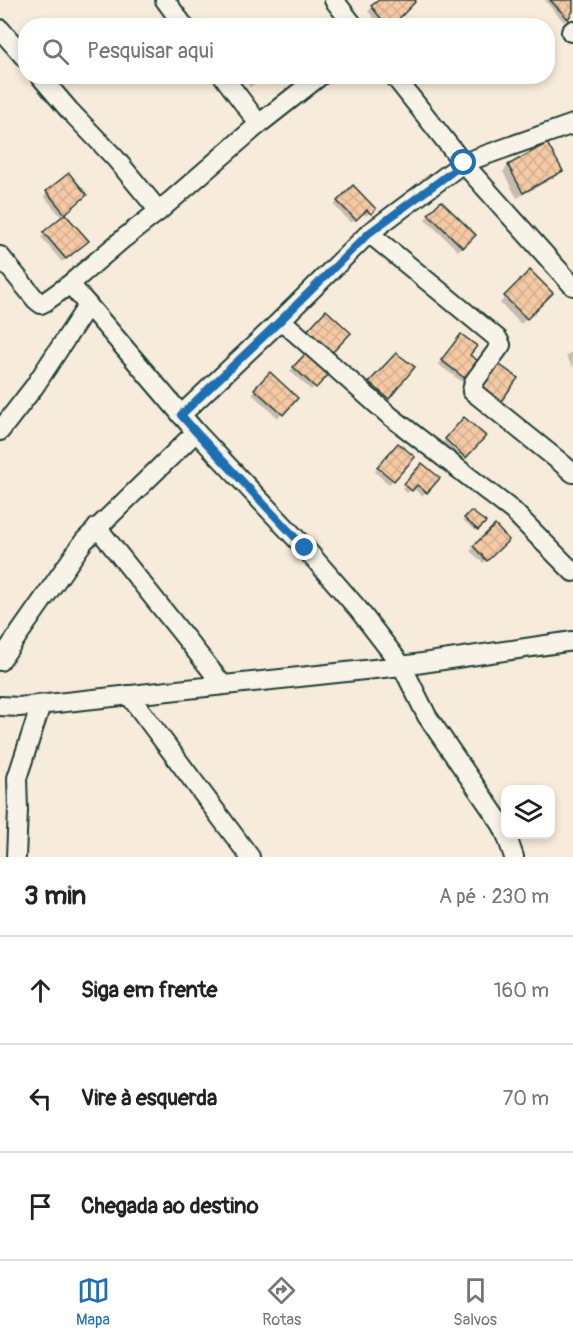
<!DOCTYPE html>
<html lang="pt">
<head>
<meta charset="utf-8">
<style>
  body { margin:0; font-family:Pangolin,sans-serif; background:#f6f6f6; color:#222 }
  .controls { position:absolute; right:18px; bottom:18px; display:grid; overflow:hidden; border-radius:12px; box-shadow:0 3px 9px #0003 }
  .controls button { width:54px; height:54px; display:grid; place-items:center; padding:0; border:0; border-bottom:2px solid #e0e0e0; background:#fff; color:#222; font:30px sans-serif }
  .stop { position:absolute; width:18px; height:18px; margin:-14px; border:4px solid #1f6fb2; border-radius:50%; background:#fff }
  .stop.end { background:#1f6fb2; border-color:#fff; box-shadow:0 2px 6px #0008 }
  .list { margin:0; padding:0; list-style:none }
  h2 { display:flex; justify-content:space-between; align-items:center; height:78px; margin:0; padding:0 24px; font-size:26px }
  h2 small { font-size:20px; font-weight:400; color:#767676 }
  .list li { display:grid; grid-template-columns:39px 1fr auto; gap:18px; align-items:center; box-sizing:border-box; height:108px; padding:0 24px; border-top:2px solid #e0e0e0 }
  .list b { display:block; font-size:22px; white-space:nowrap }
  .list em { font-size:20px; font-style:normal; color:#767676 }
  .icon { flex:none; width:33px; height:33px; fill:none; stroke:currentColor; stroke-width:2; stroke-linecap:round; stroke-linejoin:round }
  .map { position:relative; flex:none; width:573px; height:857px; overflow:hidden }
  .search { position:absolute; background:#fff; box-shadow:0 3px 9px #0003; left:18px; right:18px; top:18px; height:66px; display:flex; align-items:center; gap:15px; box-sizing:border-box; padding:0 21px; border-radius:24px; color:#767676; font-size:22px }
  .sheet { height:402px; background:#fff }
  nav { display:flex; justify-content:space-around; align-items:center; box-sizing:border-box; height:84px; border-top:2px solid #e0e0e0; background:#fff; font-size:16px; color:#767676 }
  nav a { display:grid; justify-items:center; gap:3px }
  nav .on { color:#1f6fb2 }
  .map>svg:first-child { display:block }
  .shadow { fill:#0003 }
  .building { fill:url(#building-cross-hatch); stroke:#1f3d34; stroke-width:1.5 }
  .lines { fill:none; stroke-linecap:round; stroke-linejoin:round }
  .street-casing { stroke:#1f3d34; stroke-width:22 }
  .street { stroke:#f7f3e8; stroke-width:18 }
  .route { stroke:#1f6fb2; stroke-width:8 }
</style>
</head>
<body>
<div class="map">
<svg width="573" height="857" viewBox="0 0 573 857">
  <defs>
    <pattern id="building-cross-hatch" width="8" height="8" patternUnits="userSpaceOnUse" patternTransform="scale(1.5)"><rect width="8" height="8" fill="#f6c9a5"/><path d="M0 0l8 8M0 8l8-8" fill="none" stroke="#d2ae8f"/></pattern>
  </defs>
  <rect width="100%" height="100%" fill="#f7ebdb"/>
  <filter id="ink" filterUnits="userSpaceOnUse"><feTurbulence type="fractalNoise" baseFrequency=".0167" numOctaves="2"/><feDisplacementMap in="SourceGraphic" scale="12" xChannelSelector="R" yChannelSelector="G"/><feConvolveMatrix kernelMatrix="1 2 1 2 8 2 1 2 1" color-interpolation-filters="sRGB"/></filter>
  <g filter="url(#ink)">
    <g class="shadow">
      <path d="M382,0H413L390,26H380L368,11Z"/>
      <path d="M546,0H573V8L564,22L545,1Z"/>
      <path d="M242,76H265L250,87Z"/>
      <path d="M547,145L561,171L555,177L517,198L503,172L508,166Z"/>
      <path d="M353,187L374,209L366,216L362,212L351,223L334,205Z"/>
      <path d="M47,192L82,199L63,214L86,241L62,262L41,237L62,218L44,196Z"/>
      <path d="M441,203L473,235L458,251L425,219Z"/>
      <path d="M530,272L551,293L521,324L500,303Z"/>
      <path d="M457,339L468,355L466,385L438,364Z"/>
      <path d="M573,351V368L566,356Z"/>
      <path d="M308,353L328,372L311,390L290,371Z"/>
      <path d="M396,355L413,368L384,402L367,387Z"/>
      <path d="M270,374L296,398L278,418L252,394Z"/>
      <path d="M465,419L484,436L462,460L442,443Z"/>
      <path d="M395,448L413,457L389,484L375,472Z"/>
      <path d="M422,465L438,479L422,496L413,488L407,493L402,488Z"/>
      <path d="M471,513L483,523L476,531L463,520Z"/>
      <path d="M495,527L507,540L483,563L470,551Z"/>
    </g>
    <g class="building">
      <path d="M379,0H415L416,1L392,26H387L371,6Z"/>
      <path d="M550,0H573V11L568,19Z"/>
      <path d="M547,143L563,171L523,193L508,165Z"/>
      <path d="M69,173L87,195L65,214L46,191Z"/>
      <path d="M353,185L376,209L371,214L367,210L356,220L337,201Z"/>
      <path d="M441,201L476,235L463,248L428,214Z"/>
      <path d="M65,214L89,241L66,259L43,232Z"/>
      <path d="M530,270L553,293L527,319L504,296Z"/>
      <path d="M326,310L351,333L331,354L306,332Z"/>
      <path d="M461,334L477,346L470,355L484,365L471,383L441,360Z"/>
      <path d="M308,351L331,372L316,388L293,367Z"/>
      <path d="M396,353L415,367L389,399L369,382Z"/>
      <path d="M497,363L518,378L499,404L479,388Z"/>
      <path d="M270,372L298,398L283,415L254,389Z"/>
      <path d="M464,417L486,436L466,458L445,439Z"/>
      <path d="M398,443L415,457L394,481L377,467Z"/>
      <path d="M422,463L440,478L427,493L417,485L412,491L404,484Z"/>
      <path d="M471,511L486,522L478,530L464,518Z"/>
      <path d="M495,525L509,540L487,561L473,546Z"/>
    </g>
    <g class="lines">
      <g class="street-casing">
        <g id="street">
          <path d="M165,0L184,26"/>
          <path d="M334,0L354,26"/>
          <path d="M0,29L26,59"/>
          <path d="M571,32L573,30"/>
          <path d="M40,76L69,110L115,158L159,211"/>
          <path d="M223,76L259,124"/>
          <path d="M320,76L259,124L159,211L124,238L70,284L196,432L305,548L358,609L402,666L427,716L502,825L506,834"/>
          <path d="M394,76L463,163L573,286"/>
          <path d="M369,233L498,339L501,345L474,382L472,391L559,461L573,473"/>
          <path d="M0,256L36,300L41,304L45,302L70,284"/>
          <path d="M281,320L390,416L513,511L573,572"/>
          <path d="M181,415L281,320L369,233L463,163L573,124"/>
          <path d="M0,431L34,387L88,305"/>
          <path d="M97,527L223,685"/>
          <path d="M0,661L84,541L196,432"/>
          <path d="M129,695L250,857"/>
          <path d="M0,706L19,707L402,666L573,641"/>
          <path d="M506,834L514,857"/>
          <path d="M16,857L18,810L17,778L41,705"/>
        </g>
      </g>
      <use href="#street" class="street"/>
    </g>
  </g>
  <g class="lines" filter="url(#ink)">
    <path class="route" d="M305,548L196,432L181,415L281,320L369,233L464,163"/>
  </g>
</svg>
<div class="controls">
<button><svg class="icon" aria-label="layers" viewBox="0 0 24 24"><path d="M12 4l9 5-9 5-9-5zM3 14l9 5 9-5"/></svg></button>
</div>
<div class="stop" style="left:464px;top:163px"></div>
<div class="stop end" style="left:305px;top:548px"></div>
<div class="search"><svg class="icon" aria-label="search" viewBox="0 0 24 24"><circle cx="10" cy="10" r="6"/><path d="M15 15l6 6"/></svg>Pesquisar aqui</div>
</div>
<section class="sheet">
<h2>3 min<small>A pé · 230 m</small></h2>
<ul class="list">
<li><svg class="icon" aria-label="ahead" viewBox="0 0 24 24"><path d="M12 20V5M6 11l6-6 6 6"/></svg><div><b>Siga em frente</b></div><em>160 m</em></li>
<li><svg class="icon" aria-label="left" viewBox="0 0 24 24"><path d="M17 20v-9H6M10 6l-5 5 5 5"/></svg><div><b>Vire à esquerda</b></div><em>70 m</em></li>
<li><svg class="icon" aria-label="arrive" viewBox="0 0 24 24"><path d="M6 21V4h12l-3 4 3 4H6"/></svg><div><b>Chegada ao destino</b></div></li>
</ul>
</section>
<nav>
<a class="on"><svg class="icon" aria-label="map" viewBox="0 0 24 24"><path d="M3 6l6-2 6 2 6-2v14l-6 2-6-2-6 2zM9 4v14M15 6v14"/></svg>Mapa</a>
<a><svg class="icon" aria-label="directions" viewBox="0 0 24 24"><path d="M12 3l9 9-9 9-9-9zM9 14v-3h6M13 9l2 2-2 2"/></svg>Rotas</a>
<a><svg class="icon" aria-label="saved" viewBox="0 0 24 24"><path d="M7 4h10v16l-5-4-5 4z"/></svg>Salvos</a>
</nav>
</body>
</html>
